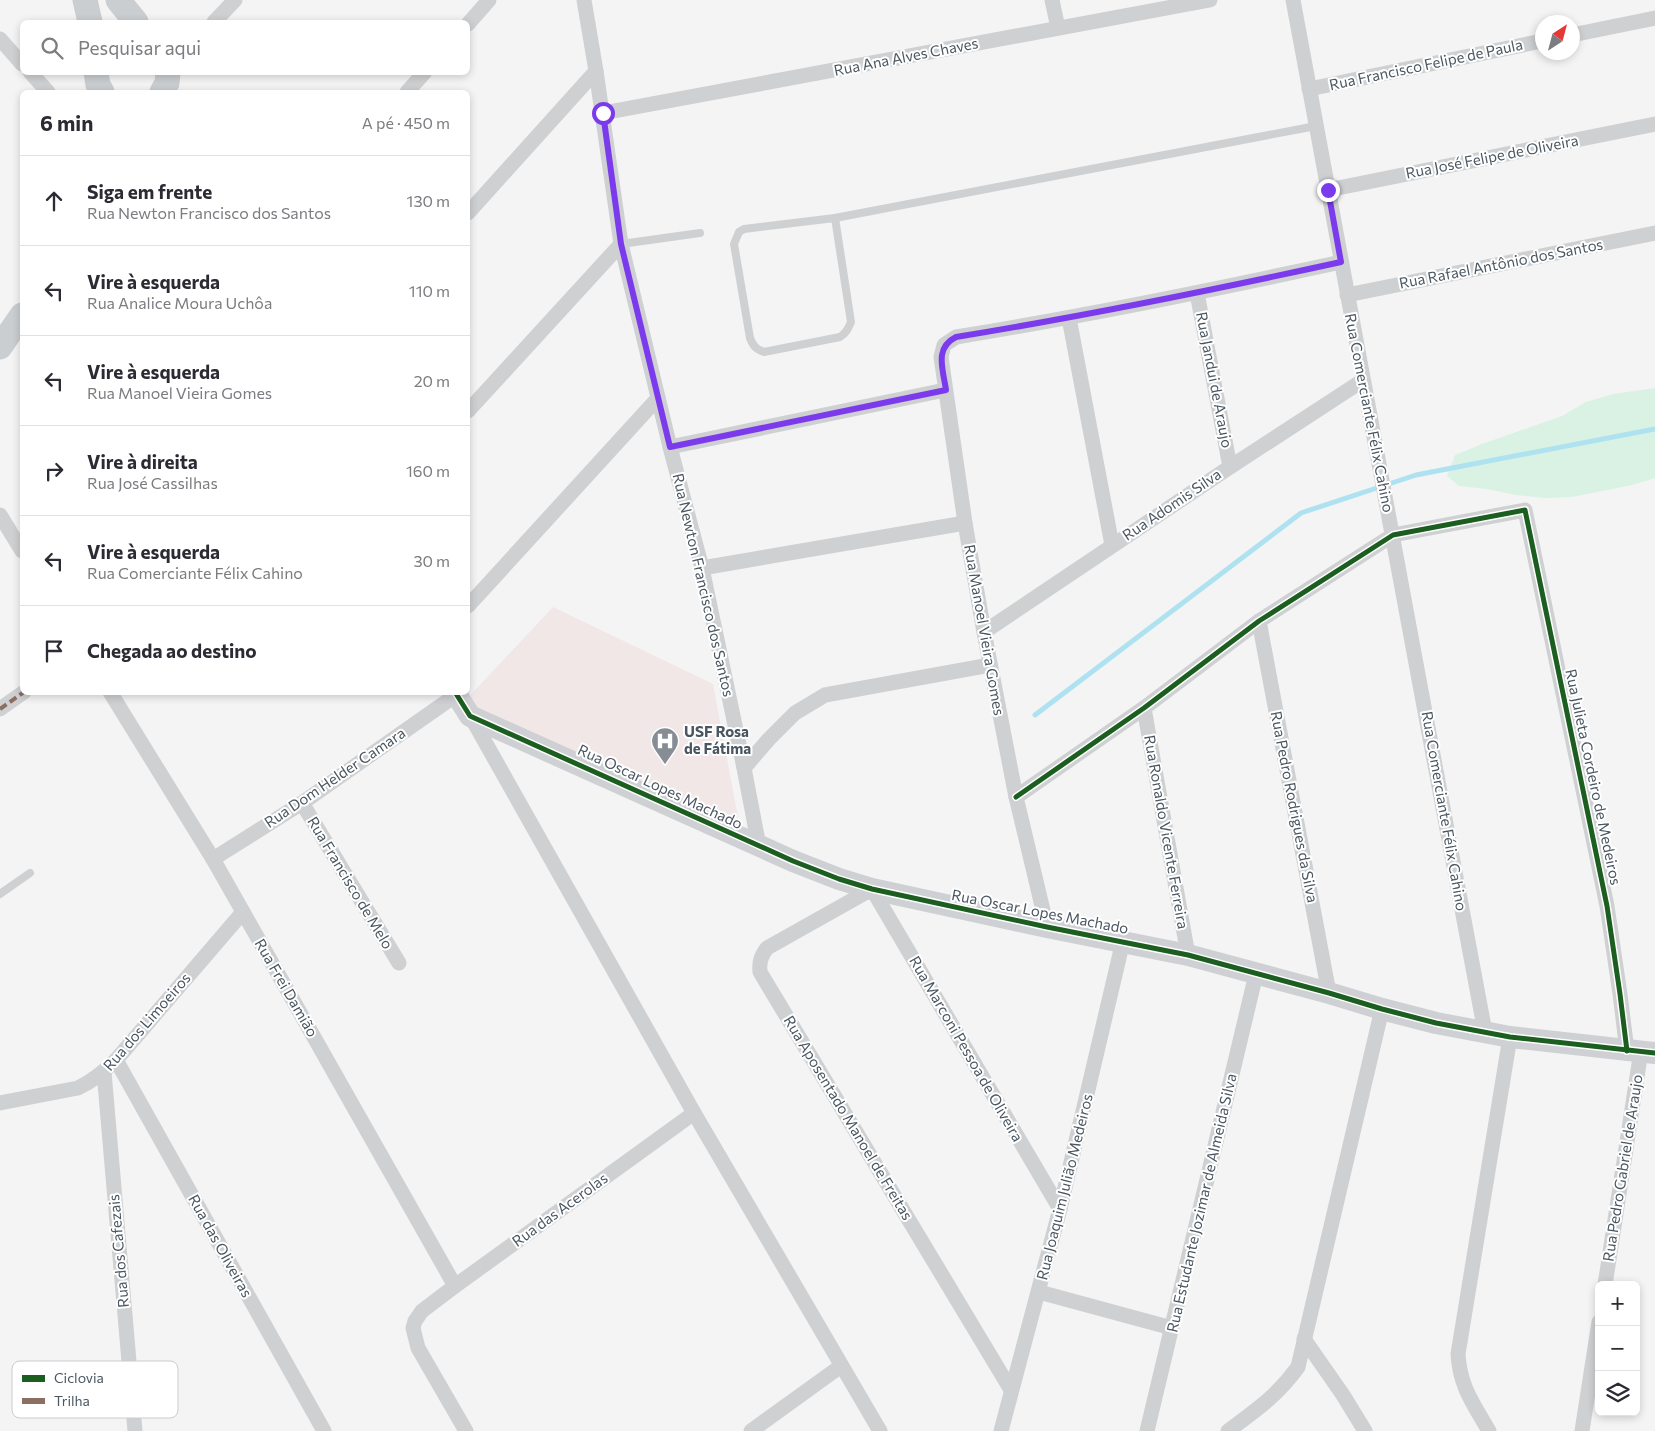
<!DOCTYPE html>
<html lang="pt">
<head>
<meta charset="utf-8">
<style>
  body { margin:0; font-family:Commissioner,sans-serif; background:#f7f7f7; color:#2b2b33 }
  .controls { position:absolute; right:15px; bottom:15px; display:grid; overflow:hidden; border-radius:8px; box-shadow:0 2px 8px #0003 }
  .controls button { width:45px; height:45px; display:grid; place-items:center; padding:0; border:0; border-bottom:1px solid #e1e1e2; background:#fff; color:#2b2b33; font:25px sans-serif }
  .compass { position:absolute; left:1535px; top:15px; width:45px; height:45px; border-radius:50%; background:#fff; box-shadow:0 2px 8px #0003; rotate:36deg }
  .stop { position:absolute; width:15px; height:15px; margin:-11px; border:4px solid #7c3aed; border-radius:50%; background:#fff }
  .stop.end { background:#7c3aed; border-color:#fff; box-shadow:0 1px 5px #0008 }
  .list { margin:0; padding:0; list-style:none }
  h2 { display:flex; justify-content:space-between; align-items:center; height:65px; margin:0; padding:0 20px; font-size:21px }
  h2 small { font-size:16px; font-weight:400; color:#7c7c81 }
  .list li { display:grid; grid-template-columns:32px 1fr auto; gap:15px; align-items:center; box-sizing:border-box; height:90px; padding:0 20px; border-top:1px solid #e1e1e2 }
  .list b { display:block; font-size:19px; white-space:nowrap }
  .list p { margin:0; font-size:16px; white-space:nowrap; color:#7c7c81 }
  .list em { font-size:16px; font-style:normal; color:#7c7c81 }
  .icon { flex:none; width:28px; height:28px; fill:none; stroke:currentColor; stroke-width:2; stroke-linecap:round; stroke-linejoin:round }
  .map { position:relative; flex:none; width:1655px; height:1431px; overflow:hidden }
  .search { position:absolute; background:#fff; box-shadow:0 2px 8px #0003; left:20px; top:20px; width:450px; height:55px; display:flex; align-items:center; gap:12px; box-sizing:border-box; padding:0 18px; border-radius:8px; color:#7c7c81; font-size:19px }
  .panel { position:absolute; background:#fff; box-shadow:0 2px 8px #0003; left:20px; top:90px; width:450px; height:605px; border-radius:8px }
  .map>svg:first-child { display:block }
  .medical { fill:#f1e7e6 }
  .green { fill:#d9f2e3 }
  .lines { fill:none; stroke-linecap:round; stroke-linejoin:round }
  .stream { stroke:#aee2f0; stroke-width:5 }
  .lane { stroke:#ced0d2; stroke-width:8 }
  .street { stroke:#ced0d2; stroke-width:15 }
  .secondary { stroke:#ced0d4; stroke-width:22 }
  .primary { stroke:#caced1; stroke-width:25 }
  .quiet { stroke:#8d6e63; stroke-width:4; stroke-dasharray:8 4; stroke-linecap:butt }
  .cycleway-casing { stroke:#fff; stroke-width:8 }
  .cycleway { stroke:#1b5e20; stroke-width:5 }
  .route { stroke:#7c3aed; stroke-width:6 }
  .labels { text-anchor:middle; stroke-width:4; stroke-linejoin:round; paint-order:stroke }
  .street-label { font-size:15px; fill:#4a5661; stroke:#fff }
  .poi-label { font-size:15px; font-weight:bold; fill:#4a5661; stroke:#fff; text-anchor:start }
  .key { fill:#fff; stroke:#c9ccd0; stroke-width:1 }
  .key-label { font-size:14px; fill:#4a5661 }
</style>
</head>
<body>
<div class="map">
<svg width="1655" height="1431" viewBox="0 0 1655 1431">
  <rect width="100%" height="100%" fill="#f4f4f4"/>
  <path class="medical" d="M553,607L713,684L740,828L463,703Z"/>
  <path class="green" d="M1655,388V478L1632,485L1572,497L1545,498L1516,495L1487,489L1459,486L1447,476L1455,455L1482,444L1562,416L1586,402L1613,394Z"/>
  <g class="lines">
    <path class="stream" d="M1035,715L1301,513L1416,475L1655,429"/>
    <g class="lane">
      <path d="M835,218L1316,126"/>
      <path d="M835,218L851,322C848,329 846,333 840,337L764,352C756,349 753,346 750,338L734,244L739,232L744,229Z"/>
      <path d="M621,244L700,233"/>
      <path d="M0,894L30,873"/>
    </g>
    <g class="street">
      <path d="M584,0L596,71L621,244L670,447L702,568L744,768L759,846"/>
      <path d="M1052,0L1058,28"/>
      <path d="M1293,0C1355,344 1421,688 1485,1032"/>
      <path d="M214,22L235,0"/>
      <path d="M468,24L489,0"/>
      <path d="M1572,35L1655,18"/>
      <path d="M0,39L22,64"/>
      <path d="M30,72L48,92"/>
      <path d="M1309,89L1542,41"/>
      <path d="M407,92L425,72"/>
      <path d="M603,113L1210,0"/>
      <path d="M1328,190L1655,124"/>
      <path d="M468,213L596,71"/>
      <path d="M1197,293L1230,467"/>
      <path d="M1347,295L1655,233"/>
      <path d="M1069,318L1112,545"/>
      <path d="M468,411L621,244"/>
      <path d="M670,447L945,390"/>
      <path d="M0,515L22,551"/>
      <path d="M702,568L965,523"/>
      <path d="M468,606L658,398"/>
      <path d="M1259,621L1329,993"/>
      <path d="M984,632L1230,467L1362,381"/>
      <path d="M110,692L213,859L455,1286"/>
      <path d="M1144,708L1188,955"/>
      <path d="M0,709L24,692"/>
      <path d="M471,717L694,1113L880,1431"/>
      <path d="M744,768L769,739L795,713L825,695L990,665"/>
      <path d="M1016,797L1144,708L1259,621L1393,535L1525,510L1607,906L1620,994L1627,1051"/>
      <path d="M302,803L399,963"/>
      <path d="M213,859L302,803L456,695"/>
      <path d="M1047,927L1016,797L984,632L965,523L941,357L944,345L956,337C1085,316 1213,290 1341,262"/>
      <path d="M116,1060L324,1431"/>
      <path d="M104,1072L135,1431"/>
      <path d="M0,1103L78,1088C93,1081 104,1071 116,1060L243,912"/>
      <path d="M1605,1285L1641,1051"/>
      <path d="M1039,1292L1172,1328"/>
      <path d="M1304,1339L1343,1395L1365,1431"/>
      <path d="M1011,1390L760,972C759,962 761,956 767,948L872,889L1060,1209"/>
      <path d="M466,1431L418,1348L413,1328L415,1321L422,1311L455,1286L694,1113"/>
      <path d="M751,1431L841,1366"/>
      <path d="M1001,1431L1060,1209L1123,941"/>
      <path d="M1147,1431L1256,974"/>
      <path d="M1228,1431C1256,1410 1277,1396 1298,1367L1382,1009"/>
      <path d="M1489,1431C1473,1403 1460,1387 1458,1354L1510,1037"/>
      <path d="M1582,1431L1599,1322"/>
    </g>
    <path class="secondary" d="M455,692L470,716L793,861L839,879L872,889L1047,927L1188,955L1329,993L1382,1009L1436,1023L1510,1037L1655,1053"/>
    <g class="primary">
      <path d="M85,0L90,22"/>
      <path d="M118,0L136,22"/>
      <path d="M96,72L98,85L102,92"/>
      <path d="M162,92L167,83L168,72"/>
      <path d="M0,347L22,315"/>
    </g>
    <path class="quiet" d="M0,709L24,692"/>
    <g class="cycleway-casing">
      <g id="cycleway">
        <path d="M455,692L470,716L793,861L839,879L872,889L1047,927L1188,955L1329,993L1382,1009L1436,1023L1510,1037L1655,1053"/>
        <path d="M1016,797L1144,708L1259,621L1393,535L1525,510L1607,906L1620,994L1627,1051"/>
      </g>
    </g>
    <use href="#cycleway" class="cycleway"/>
  </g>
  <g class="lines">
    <path class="route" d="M603,113L621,244L670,447L946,390C943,369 934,348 956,337C1085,316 1213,290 1341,262L1328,190"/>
  </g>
  <defs>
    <g id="hospital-pin" transform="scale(1.4375)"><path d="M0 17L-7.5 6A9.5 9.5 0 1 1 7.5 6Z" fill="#868d94" stroke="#fff"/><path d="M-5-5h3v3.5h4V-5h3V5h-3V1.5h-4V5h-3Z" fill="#fff"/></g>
  </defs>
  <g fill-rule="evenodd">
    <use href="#hospital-pin" x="665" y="741"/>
  </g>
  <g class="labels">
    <g class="street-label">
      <text transform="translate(906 57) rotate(-11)" y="5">Rua Ana Alves Chaves</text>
      <text transform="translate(1426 65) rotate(-12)" y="5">Rua Francisco Felipe de Paula</text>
      <text transform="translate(1492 157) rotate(-11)" y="5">Rua José Felipe de Oliveira</text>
      <text transform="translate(1501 264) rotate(-11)" y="5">Rua Rafael Antônio dos Santos</text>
      <text transform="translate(1214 380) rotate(79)" y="5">Rua Jandui de Araujo</text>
      <text transform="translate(1369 413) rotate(79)" y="5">Rua Comerciante Félix Cahino</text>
      <text transform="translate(1172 505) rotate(-34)" y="5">Rua Adomis Silva</text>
      <text transform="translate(703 585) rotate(77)" y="5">Rua Newton Francisco dos Santos</text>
      <text transform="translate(984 630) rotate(80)" y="5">Rua Manoel Vieira Gomes</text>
      <text transform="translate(1593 777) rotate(78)" y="5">Rua Julieta Cordeiro de Medeiros</text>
      <text transform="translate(335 778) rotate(-34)" y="5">Rua Dom Helder Camara</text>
      <text transform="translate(660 787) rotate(25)" y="5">Rua Oscar Lopes Machado</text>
      <text transform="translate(1294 807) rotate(79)" y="5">Rua Pedro Rodrigues da Silva</text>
      <text transform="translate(1444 811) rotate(80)" y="5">Rua Comerciante Félix Cahino</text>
      <text transform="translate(1166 832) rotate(80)" y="5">Rua Ronaldo Vicente Ferreira</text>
      <text transform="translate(350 883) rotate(59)" y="5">Rua Francisco de Melo</text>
      <text transform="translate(1040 912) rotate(11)" y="5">Rua Oscar Lopes Machado</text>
      <text transform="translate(286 988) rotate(60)" y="5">Rua Frei Damião</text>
      <text transform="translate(147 1022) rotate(-49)" y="5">Rua dos Limoeiros</text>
      <text transform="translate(966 1049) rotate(60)" y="5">Rua Marconi Pessoa de Oliveira</text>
      <text transform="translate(848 1118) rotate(59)" y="5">Rua Aposentado Manoel de Freitas</text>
      <text transform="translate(1623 1168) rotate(-81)" y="5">Rua Pedro Gabriel de Araujo</text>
      <text transform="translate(1065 1187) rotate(-76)" y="5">Rua Joaquim Julião Medeiros</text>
      <text transform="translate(1202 1203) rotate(-77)" y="5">Rua Estudante Jozimar de Almeida Silva</text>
      <text transform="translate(560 1210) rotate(-36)" y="5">Rua das Acerolas</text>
      <text transform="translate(220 1246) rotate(61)" y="5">Rua das Oliveiras</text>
      <text transform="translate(119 1251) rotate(-95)" y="5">Rua dos Cafezais</text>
    </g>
    <g class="poi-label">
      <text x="684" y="737">USF Rosa<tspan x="684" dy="17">de Fátima</tspan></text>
    </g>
  </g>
  <rect x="12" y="1361" width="166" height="57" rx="8" class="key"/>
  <rect x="22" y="1375" width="23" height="7" fill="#1b5e20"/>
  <rect x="22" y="1398" width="23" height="6" fill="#8d6e63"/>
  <g class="key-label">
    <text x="54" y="1383">Ciclovia</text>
    <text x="54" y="1406">Trilha</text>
  </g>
</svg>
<div class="controls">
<button>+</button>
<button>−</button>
<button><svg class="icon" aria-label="layers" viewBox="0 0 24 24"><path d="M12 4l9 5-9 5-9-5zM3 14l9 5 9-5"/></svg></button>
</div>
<svg class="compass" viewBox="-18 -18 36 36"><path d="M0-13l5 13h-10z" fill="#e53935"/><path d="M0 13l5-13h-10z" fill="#7c7c81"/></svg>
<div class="stop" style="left:603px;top:113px"></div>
<div class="stop end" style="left:1328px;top:190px"></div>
<div class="search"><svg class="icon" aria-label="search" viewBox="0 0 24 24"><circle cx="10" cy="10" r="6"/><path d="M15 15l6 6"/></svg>Pesquisar aqui</div>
<section class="panel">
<h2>6 min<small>A pé · 450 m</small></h2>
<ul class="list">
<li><svg class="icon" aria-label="ahead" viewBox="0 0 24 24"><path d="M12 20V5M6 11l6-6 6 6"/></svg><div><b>Siga em frente</b><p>Rua Newton Francisco dos Santos</p></div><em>130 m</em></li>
<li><svg class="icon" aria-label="left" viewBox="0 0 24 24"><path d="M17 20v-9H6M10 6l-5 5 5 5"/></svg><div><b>Vire à esquerda</b><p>Rua Analice Moura Uchôa</p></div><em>110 m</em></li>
<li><svg class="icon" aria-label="left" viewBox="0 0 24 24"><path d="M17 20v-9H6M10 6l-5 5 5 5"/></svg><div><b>Vire à esquerda</b><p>Rua Manoel Vieira Gomes</p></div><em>20 m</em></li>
<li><svg class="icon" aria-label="right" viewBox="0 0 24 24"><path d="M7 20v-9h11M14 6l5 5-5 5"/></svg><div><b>Vire à direita</b><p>Rua José Cassilhas</p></div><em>160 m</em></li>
<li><svg class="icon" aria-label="left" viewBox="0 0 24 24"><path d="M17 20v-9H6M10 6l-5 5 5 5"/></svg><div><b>Vire à esquerda</b><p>Rua Comerciante Félix Cahino</p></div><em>30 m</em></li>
<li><svg class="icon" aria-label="arrive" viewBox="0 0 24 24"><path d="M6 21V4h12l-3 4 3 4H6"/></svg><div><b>Chegada ao destino</b></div></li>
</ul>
</section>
</div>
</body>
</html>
